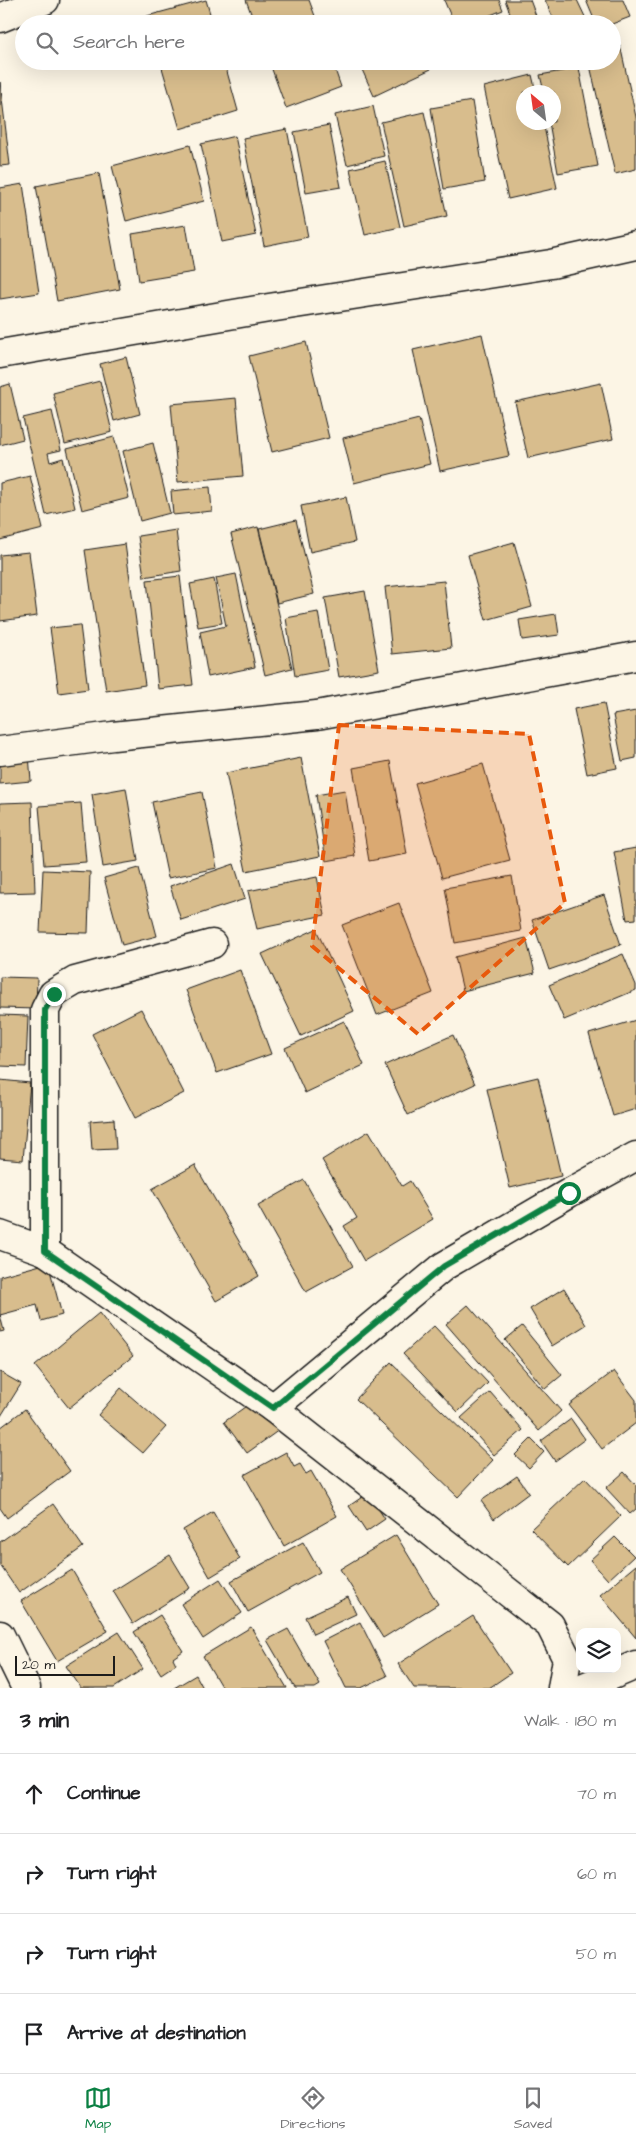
<!DOCTYPE html>
<html lang="en">
<head>
<meta charset="utf-8">
<style>
  body { margin:0; font-family:"Architects Daughter",sans-serif; background:#f6f6f6; color:#202124 }
  .controls { position:absolute; right:15px; bottom:15px; display:grid; overflow:hidden; border-radius:10px; box-shadow:0 5px 20px #0002 }
  .controls button { width:45px; height:45px; display:grid; place-items:center; padding:0; border:0; border-bottom:1px solid #e0e0e0; background:#fff; color:#202124; font:25px sans-serif }
  .compass { position:absolute; left:516px; top:85px; width:45px; height:45px; border-radius:50%; background:#fff; box-shadow:0 5px 20px #0002; rotate:331deg }
  .scale { position:absolute; left:15px; bottom:12px; width:100px; box-sizing:border-box; padding-left:5px; border:2px solid #1c1c1c; border-top:0; font-size:14px; line-height:18px; white-space:nowrap; color:#1c1c1c; -webkit-text-stroke:4px #fcf5e5; paint-order:stroke }
  .stop { position:absolute; width:15px; height:15px; margin:-11px; border:4px solid #0b8043; border-radius:50%; background:#fff }
  .stop.end { background:#0b8043; border-color:#fff; box-shadow:0 1px 5px #0008 }
  .list { margin:0; padding:0; list-style:none }
  h2 { display:flex; justify-content:space-between; align-items:center; height:65px; margin:0; padding:0 20px; font-size:21px }
  h2 small { font-size:16px; font-weight:400; color:#757577 }
  .list li { display:grid; grid-template-columns:32px 1fr auto; gap:15px; align-items:center; box-sizing:border-box; height:80px; padding:0 20px; border-top:1px solid #e0e0e0 }
  .list b { display:block; font-size:19px; white-space:nowrap }
  .list em { font-size:16px; font-style:normal; color:#757577 }
  .icon { flex:none; width:28px; height:28px; fill:none; stroke:currentColor; stroke-width:2; stroke-linecap:round; stroke-linejoin:round }
  .map { position:relative; flex:none; width:636px; height:1688px; overflow:hidden }
  .search { position:absolute; background:#fff; box-shadow:0 5px 20px #0002; left:15px; right:15px; top:15px; height:55px; display:flex; align-items:center; gap:12px; box-sizing:border-box; padding:0 18px; border-radius:28px; color:#757577; font-size:19px }
  .sheet { height:385px; background:#fff }
  nav { display:flex; justify-content:space-around; align-items:center; box-sizing:border-box; height:70px; border-top:1px solid #e0e0e0; background:#fff; font-size:14px; color:#757577 }
  nav a { display:grid; justify-items:center; gap:2px }
  nav .on { color:#0b8043 }
  .map>svg:first-child { display:block }
  .building { fill:#d8bd8d; stroke:#1c1c1c }
  .lines { fill:none; stroke-linecap:round; stroke-linejoin:round }
  .street-casing { stroke:#1c1c1c; stroke-width:31 }
  .street { stroke:#fcf5e5; stroke-width:28 }
  .route { stroke:#0b8043; stroke-width:6 }
  .marked { fill:#e8590c; fill-opacity:0.2; stroke:#e8590c; stroke-width:4; stroke-dasharray:10 6; stroke-linejoin:round }
</style>
</head>
<body>
<div class="map">
<svg width="636" height="1688" viewBox="0 0 636 1688">
  <rect width="100%" height="100%" fill="#fcf5e5"/>
  <filter id="ink" filterUnits="userSpaceOnUse"><feTurbulence type="fractalNoise" baseFrequency=".02" numOctaves="2"/><feDisplacementMap in="SourceGraphic" scale="10" xChannelSelector="R" yChannelSelector="G"/><feConvolveMatrix kernelMatrix="1 2 1 2 8 2 1 2 1" color-interpolation-filters="sRGB"/></filter>
  <g filter="url(#ink)">
    <g class="building">
      <path d="M206,0L213,24H150L147,16Z"/>
      <path d="M246,0H309L318,24H255Z"/>
      <path d="M444,0H499L503,10L468,24H454Z"/>
      <path d="M505,0H530L539,24H514Z"/>
      <path d="M545,0H577L588,23L556,24Z"/>
      <path d="M586,0H623L630,17L612,24H596Z"/>
      <path d="M620,45L636,117V169L615,174L589,61H612V46Z"/>
      <path d="M160,61H224L238,111L180,129Z"/>
      <path d="M269,61H332L341,87L286,108Z"/>
      <path d="M362,61H427L431,69L374,96L359,63Z"/>
      <path d="M579,68L598,166L558,173L549,122H554V92H544L540,75Z"/>
      <path d="M532,75L536,92H524V122H543L557,188L508,199L484,87Z"/>
      <path d="M0,82L10,165L0,166Z"/>
      <path d="M472,101L485,182L444,189L431,108Z"/>
      <path d="M373,106L384,156L347,165L335,115Z"/>
      <path d="M424,112L447,216L404,226L381,122Z"/>
      <path d="M329,125L341,187L306,193L294,132Z"/>
      <path d="M287,129L308,237L264,246L243,138Z"/>
      <path d="M235,136L256,235L222,242L201,144Z"/>
      <path d="M190,145L204,201L126,221L112,166Z"/>
      <path d="M385,161L400,227L365,235L350,169Z"/>
      <path d="M99,173L120,289L57,301L36,186Z"/>
      <path d="M23,184L39,293L0,299V188Z"/>
      <path d="M186,225L194,272L139,281L132,234Z"/>
      <path d="M482,334L509,456L440,471L413,350Z"/>
      <path d="M306,342L329,438L272,452L249,356Z"/>
      <path d="M126,357L140,414L114,421L100,364Z"/>
      <path d="M100,381L112,432L65,444L53,393Z"/>
      <path d="M601,383L613,439L528,458L515,402Z"/>
      <path d="M10,384L23,439L0,445V387Z"/>
      <path d="M236,398L243,476L178,482L171,404Z"/>
      <path d="M52,411L61,450L48,453L50,462L63,458L75,508L46,515L23,418Z"/>
      <path d="M419,419L430,464L354,483L343,438Z"/>
      <path d="M114,437L129,498L82,510L67,449Z"/>
      <path d="M153,443L170,513L140,521L123,451Z"/>
      <path d="M30,476L43,529L0,540V483Z"/>
      <path d="M210,487L212,511L173,515L171,491Z"/>
      <path d="M346,497L355,542L310,552L301,506Z"/>
      <path d="M296,520L314,594L277,603L259,529Z"/>
      <path d="M258,527L292,668L265,675L231,534Z"/>
      <path d="M176,530L181,571L144,577L138,536Z"/>
      <path d="M514,542L532,607L486,620L468,555Z"/>
      <path d="M125,544L145,685L106,691L85,550Z"/>
      <path d="M29,552L37,616L0,621V555Z"/>
      <path d="M236,574L255,667L208,677L200,632L226,626L216,578Z"/>
      <path d="M180,576L193,685L158,689L147,580Z"/>
      <path d="M214,579L222,623L198,627L190,584Z"/>
      <path d="M444,581L451,648L392,654L385,587Z"/>
      <path d="M365,591L379,670L339,677L325,598Z"/>
      <path d="M318,612L328,670L295,676L286,618Z"/>
      <path d="M556,614L559,635L522,640L519,620Z"/>
      <path d="M80,625L88,689L59,693L50,628Z"/>
      <path d="M604,703L617,768L587,774L574,709Z"/>
      <path d="M636,711V758L622,761L613,715Z"/>
      <path d="M29,754L31,781L0,784V757Z"/>
      <path d="M301,758L320,856L246,871L226,773Z"/>
      <path d="M390,761L407,854L369,861L353,768Z"/>
      <path d="M483,764L510,860L442,878L415,783Z"/>
      <path d="M126,788L138,861L103,867L92,794Z"/>
      <path d="M345,790L355,856L326,861L316,795Z"/>
      <path d="M202,792L217,868L168,878L152,802Z"/>
      <path d="M32,802L35,892L0,893V803Z"/>
      <path d="M81,803L86,862L44,865L39,806Z"/>
      <path d="M636,848V919L627,920L614,852Z"/>
      <path d="M234,864L245,899L181,920L170,886Z"/>
      <path d="M139,868L157,936L122,945L104,878Z"/>
      <path d="M43,870L90,872L88,933L40,932Z"/>
      <path d="M512,876L521,931L455,943L445,888Z"/>
      <path d="M317,877L325,915L257,929L248,891Z"/>
      <path d="M604,895L621,945L549,970L532,920Z"/>
      <path d="M399,903L433,993L377,1015L342,925Z"/>
      <path d="M316,929L354,1011L301,1036L262,954Z"/>
      <path d="M526,938L535,973L463,991L455,957Z"/>
      <path d="M623,954L636,985V990L564,1020L549,985Z"/>
      <path d="M240,970L271,1054L217,1073L186,990Z"/>
      <path d="M0,977L37,978L36,1009L0,1008Z"/>
      <path d="M141,1009L184,1093L135,1118L92,1034Z"/>
      <path d="M0,1015L28,1016L26,1067L0,1066Z"/>
      <path d="M636,1020V1109L613,1116L589,1034Z"/>
      <path d="M344,1021L364,1065L305,1093L285,1048Z"/>
      <path d="M453,1035L475,1084L408,1115L385,1065Z"/>
      <path d="M538,1077L561,1176L510,1188L487,1089Z"/>
      <path d="M0,1080L30,1083L23,1160L0,1158Z"/>
      <path d="M114,1119L116,1149L92,1150L90,1121Z"/>
      <path d="M369,1131L402,1186L410,1181L433,1219L364,1261L344,1226L357,1218L322,1160Z"/>
      <path d="M195,1165L259,1276L216,1301L152,1189Z"/>
      <path d="M304,1180L353,1266L306,1292L258,1206Z"/>
      <path d="M48,1263L62,1315L41,1321L37,1305L0,1315L4,1331L0,1332V1276Z"/>
      <path d="M564,1288L586,1325L552,1346L530,1309Z"/>
      <path d="M468,1305L561,1411L539,1431L446,1324Z"/>
      <path d="M99,1313L133,1356L69,1408L35,1366Z"/>
      <path d="M434,1326L488,1383L458,1412L403,1354Z"/>
      <path d="M522,1326L562,1375L545,1389L505,1340Z"/>
      <path d="M391,1362L493,1460L458,1497L356,1399Z"/>
      <path d="M614,1371L636,1400V1423L602,1449L569,1405Z"/>
      <path d="M0,1372L21,1384L1,1416H0Z"/>
      <path d="M121,1388L166,1427L143,1453L98,1415Z"/>
      <path d="M490,1392L523,1430L494,1455L461,1418Z"/>
      <path d="M256,1399L279,1430L247,1453L224,1422Z"/>
      <path d="M25,1409L70,1471L7,1518L0,1508V1428Z"/>
      <path d="M571,1419L585,1439L555,1461L541,1441Z"/>
      <path d="M531,1439L544,1452L529,1468L515,1455Z"/>
      <path d="M286,1452L294,1467L300,1464L306,1474L311,1471L337,1516L284,1546L244,1475Z"/>
      <path d="M624,1472L636,1485V1509L630,1514L606,1488Z"/>
      <path d="M517,1476L529,1493L494,1519L481,1501Z"/>
      <path d="M585,1478L621,1516L568,1567L531,1529Z"/>
      <path d="M368,1493L385,1519L366,1532L349,1506Z"/>
      <path d="M53,1504L83,1547L19,1593L0,1565V1542Z"/>
      <path d="M213,1512L240,1559L210,1577L183,1530Z"/>
      <path d="M396,1535L438,1604L383,1638L340,1569Z"/>
      <path d="M615,1537L634,1556L608,1580L590,1560Z"/>
      <path d="M303,1542L320,1572L248,1612L231,1581Z"/>
      <path d="M170,1555L190,1588L133,1624L113,1591Z"/>
      <path d="M636,1565V1638L600,1595Z"/>
      <path d="M72,1570L108,1631L57,1661L21,1601Z"/>
      <path d="M220,1579L242,1613L203,1639L181,1604Z"/>
      <path d="M348,1597L356,1614L313,1634L305,1617Z"/>
      <path d="M160,1615L183,1651L173,1658L176,1664L161,1674L134,1632Z"/>
      <path d="M473,1616L511,1673L489,1688H414L398,1664Z"/>
      <path d="M360,1622L387,1676L361,1688H346L323,1641Z"/>
      <path d="M251,1627L287,1688H222L203,1656Z"/>
      <path d="M288,1629L320,1685L315,1688H295L267,1640Z"/>
      <path d="M119,1632L143,1669L114,1688H81L66,1666Z"/>
      <path d="M196,1675L203,1688H174Z"/>
    </g>
    <g class="lines">
      <g class="street-casing">
        <g id="street">
          <path d="M0,18L45,0"/>
          <path d="M0,354L269,308L551,264L636,245"/>
          <path d="M0,751L113,736L317,715L636,656"/>
          <path d="M0,1235L45,1251L273,1408L550,1625L567,1659L562,1688"/>
          <path d="M45,1251V1010L53,994L75,981L212,944"/>
          <path d="M273,1408L444,1266L569,1193L636,1156"/>
          <path d="M0,1635L26,1688"/>
          <path d="M582,1688L636,1665"/>
        </g>
      </g>
      <use href="#street" class="street"/>
    </g>
  </g>
  <g class="lines" filter="url(#ink)">
    <path class="route" d="M54,994L45,1010V1251L273,1408L444,1266L569,1193"/>
  </g>
  <path class="marked" d="M339,725L529,734L565,903L418,1034L312,946Z"/>
</svg>
<div class="controls">
<button><svg class="icon" aria-label="layers" viewBox="0 0 24 24"><path d="M12 4l9 5-9 5-9-5zM3 14l9 5 9-5"/></svg></button>
</div>
<svg class="compass" viewBox="-18 -18 36 36"><path d="M0-13l5 13h-10z" fill="#e53935"/><path d="M0 13l5-13h-10z" fill="#757577"/></svg>
<div class="scale">20 m</div>
<div class="stop" style="left:569px;top:1193px"></div>
<div class="stop end" style="left:54px;top:994px"></div>
<div class="search"><svg class="icon" aria-label="search" viewBox="0 0 24 24"><circle cx="10" cy="10" r="6"/><path d="M15 15l6 6"/></svg>Search here</div>
</div>
<section class="sheet">
<h2>3 min<small>Walk · 180 m</small></h2>
<ul class="list">
<li><svg class="icon" aria-label="ahead" viewBox="0 0 24 24"><path d="M12 20V5M6 11l6-6 6 6"/></svg><div><b>Continue</b></div><em>70 m</em></li>
<li><svg class="icon" aria-label="right" viewBox="0 0 24 24"><path d="M7 20v-9h11M14 6l5 5-5 5"/></svg><div><b>Turn right</b></div><em>60 m</em></li>
<li><svg class="icon" aria-label="right" viewBox="0 0 24 24"><path d="M7 20v-9h11M14 6l5 5-5 5"/></svg><div><b>Turn right</b></div><em>50 m</em></li>
<li><svg class="icon" aria-label="arrive" viewBox="0 0 24 24"><path d="M6 21V4h12l-3 4 3 4H6"/></svg><div><b>Arrive at destination</b></div></li>
</ul>
</section>
<nav>
<a class="on"><svg class="icon" aria-label="map" viewBox="0 0 24 24"><path d="M3 6l6-2 6 2 6-2v14l-6 2-6-2-6 2zM9 4v14M15 6v14"/></svg>Map</a>
<a><svg class="icon" aria-label="directions" viewBox="0 0 24 24"><path d="M12 3l9 9-9 9-9-9zM9 14v-3h6M13 9l2 2-2 2"/></svg>Directions</a>
<a><svg class="icon" aria-label="saved" viewBox="0 0 24 24"><path d="M7 4h10v16l-5-4-5 4z"/></svg>Saved</a>
</nav>
</body>
</html>
